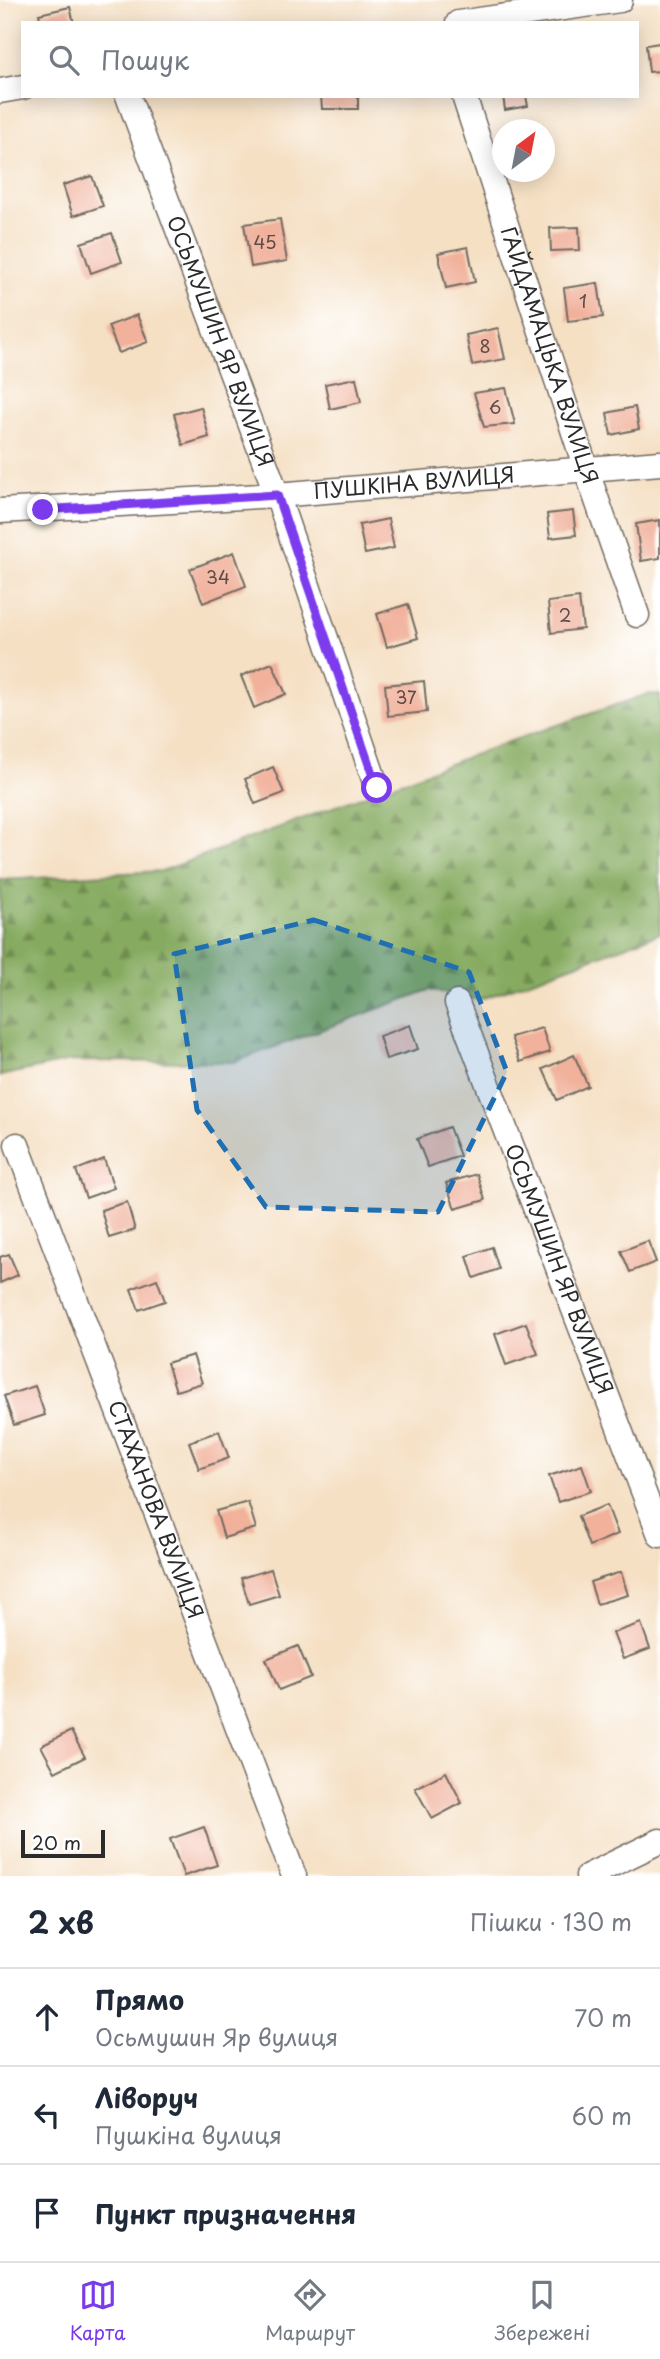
<!DOCTYPE html>
<html lang="uk">
<head>
<meta charset="utf-8">
<style>
  body { margin:0; font-family:"Playpen Sans",sans-serif; background:#f2f2f3; color:#1f2937 }
  .compass { position:absolute; left:492px; top:119px; width:63px; height:63px; border-radius:50%; background:#fff; box-shadow:0 4px 18px #0003; rotate:32deg }
  .scale { position:absolute; left:21px; bottom:18px; width:84px; box-sizing:border-box; padding-left:7px; border:4px solid #2b2b2b; border-top:0; font-size:19px; line-height:24px; white-space:nowrap; color:#2b2b2b; -webkit-text-stroke:5px #fff; paint-order:stroke }
  .stop { position:absolute; width:21px; height:21px; margin:-16px; border:5px solid #7c3aed; border-radius:50%; background:#fff }
  .stop.end { background:#7c3aed; border-color:#fff; box-shadow:0 2px 7px #0008 }
  .list { margin:0; padding:0; list-style:none }
  h2 { display:flex; justify-content:space-between; align-items:center; height:91px; margin:0; padding:0 28px; font-size:30px }
  h2 small { font-size:23px; font-weight:400; color:#747a83 }
  .list li { display:grid; grid-template-columns:46px 1fr auto; gap:21px; align-items:center; box-sizing:border-box; height:98px; padding:0 28px; border-top:2px solid #e0e1e3 }
  .list b { display:block; font-size:26px; white-space:nowrap }
  .list p { margin:0; font-size:23px; white-space:nowrap; color:#747a83 }
  .list em { font-size:23px; font-style:normal; color:#747a83 }
  .icon { flex:none; width:38px; height:38px; fill:none; stroke:currentColor; stroke-width:2; stroke-linecap:round; stroke-linejoin:round }
  .map { position:relative; flex:none; width:660px; height:1876px; overflow:hidden }
  .search { position:absolute; background:#fff; box-shadow:0 4px 18px #0003; left:21px; right:21px; top:21px; height:77px; display:flex; align-items:center; gap:18px; box-sizing:border-box; padding:0 24px; border-radius:0px; color:#747a83; font-size:26px }
  .sheet { height:385px; background:#fff }
  nav { display:flex; justify-content:space-around; align-items:center; box-sizing:border-box; height:98px; border-top:2px solid #e0e1e3; background:#fff; font-size:19px; color:#747a83 }
  nav a { display:grid; justify-items:center; gap:4px }
  nav .on { color:#7c3aed }
  .map>svg:first-child { display:block }
  .forest { fill:url(#forest-firs); stroke:#586b46; stroke-width:2 }
  .building { fill:#f1b19b }
  .lines { fill:none; stroke-linecap:round; stroke-linejoin:round }
  .street-casing { stroke:#726a61; stroke-width:27 }
  .street { stroke:#fff; stroke-width:24 }
  .route { stroke:#7c3aed; stroke-width:9 }
  .marked { fill:#1f6fb2; fill-opacity:0.2; stroke:#1f6fb2; stroke-width:5; stroke-dasharray:14 9; stroke-linejoin:round }
  .labels { text-anchor:middle; stroke-width:5; stroke-linejoin:round; paint-order:stroke }
  .number-label { font-size:18px; fill:#5c4c47 }
  .street-label { font-size:21px; fill:#2b2b2b; stroke:#fff }
</style>
</head>
<body>
<div class="map">
<svg width="660" height="1876" viewBox="0 0 660 1876">
  <defs>
    <pattern id="forest-firs" width="22" height="20" patternUnits="userSpaceOnUse" patternTransform="scale(1.75)"><rect width="22" height="20" fill="#86ab60"/><path d="M5 1l3.5 6h-7zM16 11l3.5 6h-7z" fill="#6e8b4f"/></pattern>
  </defs>
  <rect width="100%" height="100%" fill="#fff"/>
  <filter id="ink" filterUnits="userSpaceOnUse"><feTurbulence type="fractalNoise" baseFrequency=".0143" numOctaves="2"/><feDisplacementMap in="SourceGraphic" scale="14" xChannelSelector="R" yChannelSelector="G"/><feConvolveMatrix kernelMatrix="1 2 1 2 8 2 1 2 1" color-interpolation-filters="sRGB"/></filter>
  <filter id="wash" filterUnits="userSpaceOnUse"><feTurbulence type="fractalNoise" baseFrequency=".00686" numOctaves="4" result="noise"/><feDisplacementMap in="SourceGraphic" scale="28" xChannelSelector="R" yChannelSelector="G"/><feGaussianBlur stdDeviation="1.57" result="paint"/><feColorMatrix in="noise" values="0 0 0 0 0 0 0 0 0 0 0 0 0 0 0 0 0 1.4 0 .05"/><feComposite in="paint" operator="in"/></filter>
  <g filter="url(#wash)">
    <rect width="100%" height="100%" fill="#f5e0c4"/>
    <path class="forest" d="M648,694L660,695V933L479,1000L429,990L234,1062L70,1061L0,1076V880L162,871L508,742Z"/>
    <g id="blocks">
      <g class="building">
        <path d="M70,7L74,23H41L39,14Z"/>
        <path d="M660,43V71L649,72L646,45Z"/>
        <path d="M321,96H358V109H322Z"/>
        <path d="M503,96H526L528,106L505,110Z"/>
        <path d="M92,176L103,206L73,216L63,185Z"/>
        <path d="M280,219L287,261L251,267L244,224Z"/>
        <path d="M579,227L580,250L551,251L550,228Z"/>
        <path d="M112,233L122,262L91,273L81,243Z"/>
        <path d="M468,247L475,282L446,288L438,253Z"/>
        <path d="M598,283L603,317L568,321L564,288Z"/>
        <path d="M137,315L148,342L119,353L108,326Z"/>
        <path d="M498,328L505,359L472,365L466,335Z"/>
        <path d="M356,378L361,402L330,409L325,384Z"/>
        <path d="M506,388L515,424L484,427L474,393Z"/>
        <path d="M201,407L209,437L183,445L174,414Z"/>
        <path d="M635,407L639,429L611,435L607,413Z"/>
        <path d="M573,511L576,535L550,538L547,514Z"/>
        <path d="M388,519L394,548L365,554L359,525Z"/>
        <path d="M660,520V558L641,561L636,524Z"/>
        <path d="M234,552L246,586L203,603L190,569Z"/>
        <path d="M579,598L583,629L551,633L548,602Z"/>
        <path d="M408,604L418,638L387,647L377,614Z"/>
        <path d="M272,663L286,694L254,708L241,676Z"/>
        <path d="M424,681L427,712L388,716L385,685Z"/>
        <path d="M273,767L284,793L255,804L245,779Z"/>
        <path d="M410,1025L418,1049L386,1059L379,1036Z"/>
        <path d="M542,1028L550,1052L520,1062L511,1037Z"/>
        <path d="M574,1055L588,1086L557,1100L543,1069Z"/>
        <path d="M449,1127L460,1156L428,1167L417,1139Z"/>
        <path d="M104,1159L114,1188L86,1198L76,1170Z"/>
        <path d="M477,1174L485,1200L455,1209L446,1183Z"/>
        <path d="M127,1202L135,1230L109,1238L101,1210Z"/>
        <path d="M648,1241L656,1262L630,1272L621,1251Z"/>
        <path d="M492,1247L499,1269L474,1278L467,1256Z"/>
        <path d="M9,1254L18,1275L0,1283V1257Z"/>
        <path d="M157,1279L165,1301L139,1310L131,1289Z"/>
        <path d="M526,1323L538,1354L506,1365L495,1334Z"/>
        <path d="M193,1355L202,1383L176,1391L167,1363Z"/>
        <path d="M35,1386L45,1415L14,1425L4,1396Z"/>
        <path d="M219,1431L229,1458L199,1469L189,1442Z"/>
        <path d="M582,1465L591,1491L558,1502L549,1476Z"/>
        <path d="M248,1502L256,1528L224,1538L216,1511Z"/>
        <path d="M607,1505L618,1534L589,1546L578,1516Z"/>
        <path d="M271,1569L279,1595L249,1604L241,1578Z"/>
        <path d="M621,1572L628,1595L597,1604L590,1582Z"/>
        <path d="M641,1623L650,1649L623,1659L613,1633Z"/>
        <path d="M298,1646L311,1677L279,1690L266,1659Z"/>
        <path d="M71,1731L85,1757L55,1772L41,1746Z"/>
        <path d="M446,1772L462,1803L432,1819L415,1788Z"/>
        <path d="M204,1827L217,1865L184,1876L170,1839Z"/>
      </g>
    </g>
  </g>
  <g filter="url(#ink)">
    <use href="#blocks" fill-opacity="0" stroke="#726a61" stroke-width="2"/>
    <g class="lines">
      <g class="street-casing">
        <g id="street">
          <path d="M458,23L620,0"/>
          <path d="M0,91L23,87"/>
          <path id="s1" d="M128,96L277,495L377,788"/>
          <path id="s2" d="M464,96L586,469L637,615"/>
          <path id="s3" d="M0,511L277,495L660,463"/>
          <path id="s4" d="M457,1003L660,1535"/>
          <path id="s5" d="M17,1145L294,1876"/>
          <path d="M588,1876L660,1841"/>
        </g>
      </g>
      <use href="#street" class="street"/>
    </g>
  </g>
  <g class="lines" filter="url(#ink)">
    <path class="route" d="M43,510L277,495L377,788"/>
  </g>
  <path class="marked" d="M314,920L469,972L507,1072L438,1212L266,1207L197,1110L174,954Z"/>
  <g class="labels">
    <g class="number-label">
      <text x="265" y="249">45</text>
      <text x="583" y="308">1</text>
      <text x="485" y="353">8</text>
      <text x="495" y="414">6</text>
      <text x="218" y="584">34</text>
      <text x="565" y="622">2</text>
      <text x="406" y="704">37</text>
    </g>
    <g class="street-label">
      <text dy="7" stroke="none"><textPath href="#s1" startOffset="262">ОСЬМУШИН ЯР ВУЛИЦЯ</textPath></text>
      <text dy="7" stroke="none"><textPath href="#s2" startOffset="273">ГАЙДАМАЦЬКА ВУЛИЦЯ</textPath></text>
      <text dy="7" stroke="none"><textPath href="#s3" startOffset="415">ПУШКІНА ВУЛИЦЯ</textPath></text>
      <text dy="7" stroke="none"><textPath href="#s4" startOffset="285">ОСЬМУШИН ЯР ВУЛИЦЯ</textPath></text>
      <text dy="7" stroke="none"><textPath href="#s5" startOffset="390">СТАХАНОВА ВУЛИЦЯ</textPath></text>
    </g>
  </g>
</svg>
<svg class="compass" viewBox="-18 -18 36 36"><path d="M0-13l5 13h-10z" fill="#e53935"/><path d="M0 13l5-13h-10z" fill="#747a83"/></svg>
<div class="scale">20 m</div>
<div class="stop" style="left:377px;top:788px"></div>
<div class="stop end" style="left:43px;top:510px"></div>
<div class="search"><svg class="icon" aria-label="search" viewBox="0 0 24 24"><circle cx="10" cy="10" r="6"/><path d="M15 15l6 6"/></svg>Пошук</div>
</div>
<section class="sheet">
<h2>2 хв<small>Пішки · 130 m</small></h2>
<ul class="list">
<li><svg class="icon" aria-label="ahead" viewBox="0 0 24 24"><path d="M12 20V5M6 11l6-6 6 6"/></svg><div><b>Прямо</b><p>Осьмушин Яр вулиця</p></div><em>70 m</em></li>
<li><svg class="icon" aria-label="left" viewBox="0 0 24 24"><path d="M17 20v-9H6M10 6l-5 5 5 5"/></svg><div><b>Ліворуч</b><p>Пушкіна вулиця</p></div><em>60 m</em></li>
<li><svg class="icon" aria-label="arrive" viewBox="0 0 24 24"><path d="M6 21V4h12l-3 4 3 4H6"/></svg><div><b>Пункт призначення</b></div></li>
</ul>
</section>
<nav>
<a class="on"><svg class="icon" aria-label="map" viewBox="0 0 24 24"><path d="M3 6l6-2 6 2 6-2v14l-6 2-6-2-6 2zM9 4v14M15 6v14"/></svg>Карта</a>
<a><svg class="icon" aria-label="directions" viewBox="0 0 24 24"><path d="M12 3l9 9-9 9-9-9zM9 14v-3h6M13 9l2 2-2 2"/></svg>Маршрут</a>
<a><svg class="icon" aria-label="saved" viewBox="0 0 24 24"><path d="M7 4h10v16l-5-4-5 4z"/></svg>Збережені</a>
</nav>
</body>
</html>
